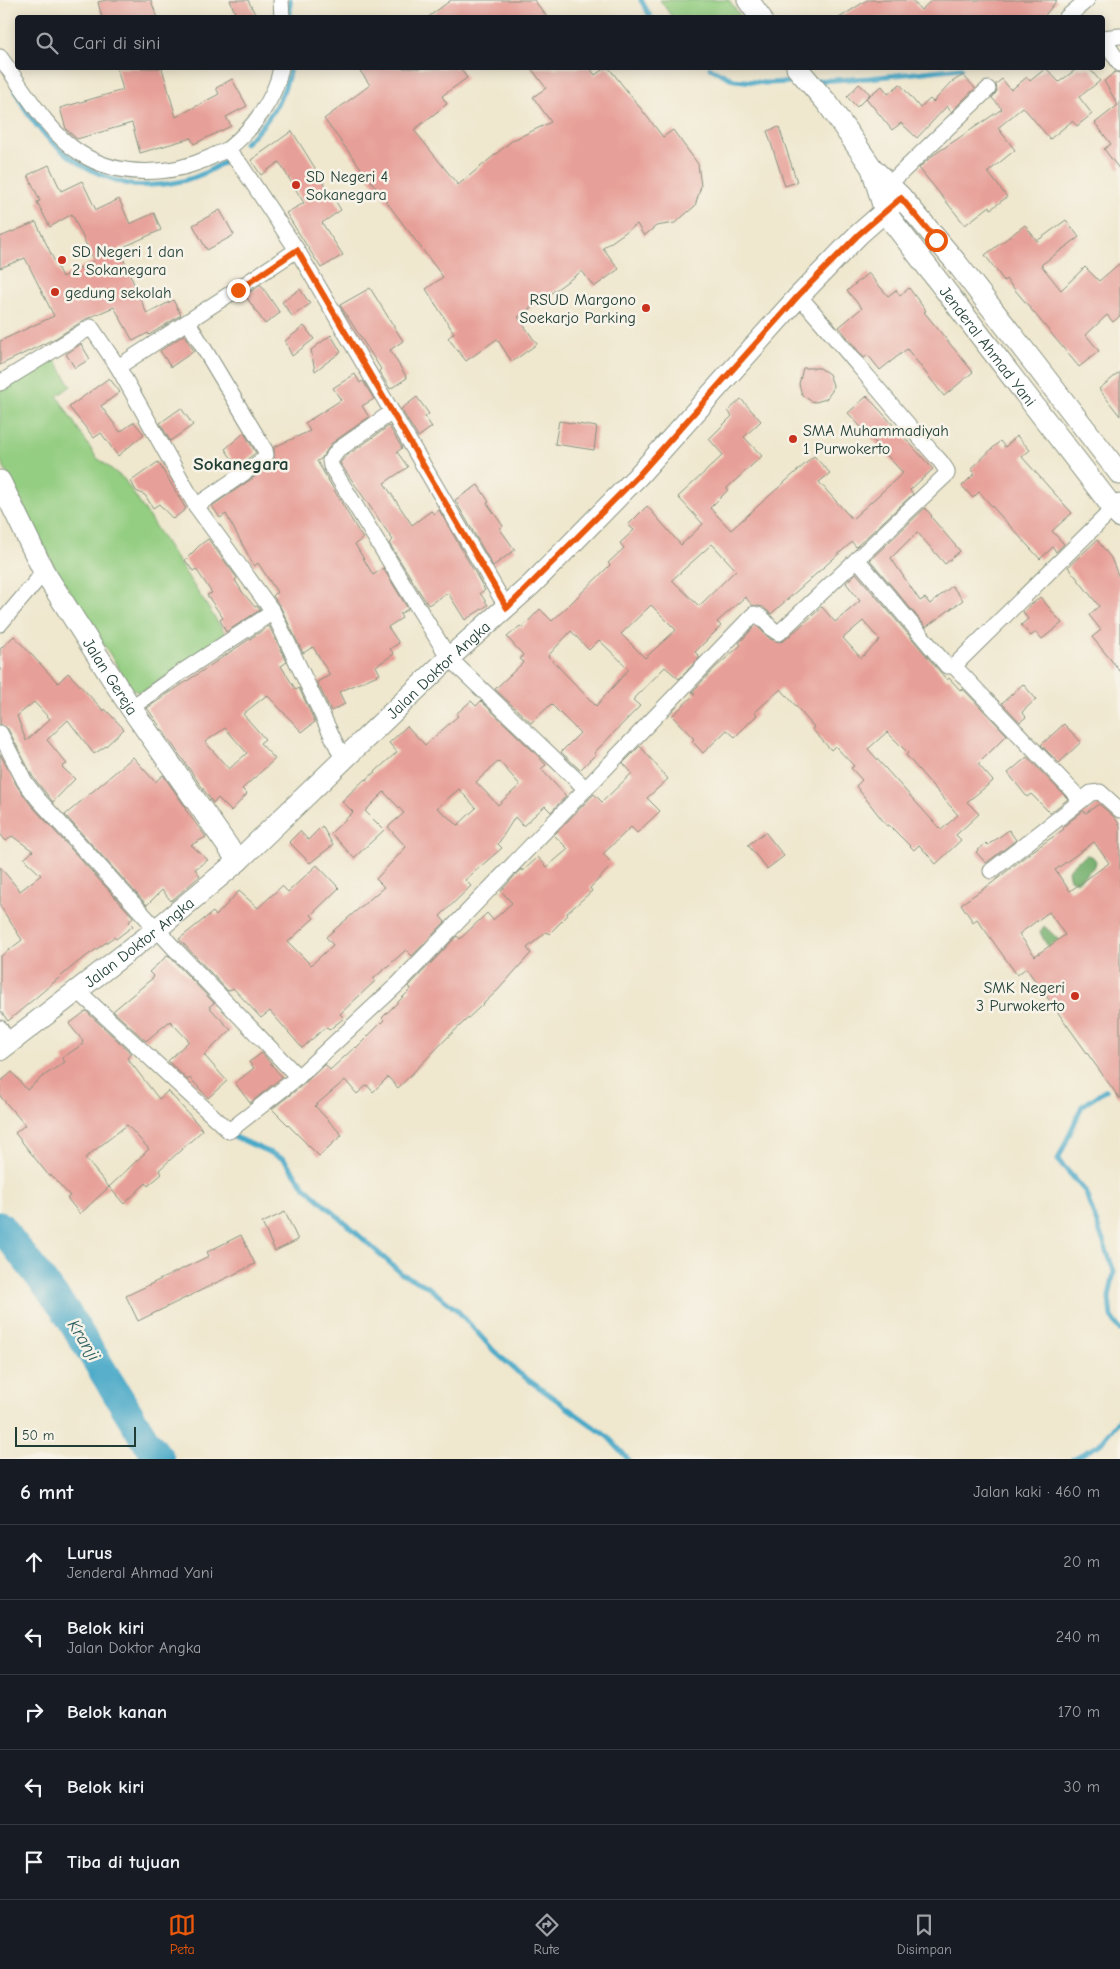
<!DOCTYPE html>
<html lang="id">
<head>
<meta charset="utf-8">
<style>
  body { margin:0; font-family:"Comic Neue",sans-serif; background:#20242c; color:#f1f3f6 }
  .scale { position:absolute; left:15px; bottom:12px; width:121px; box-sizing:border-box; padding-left:5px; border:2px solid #1f3d34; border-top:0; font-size:14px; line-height:18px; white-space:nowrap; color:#1f3d34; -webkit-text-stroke:4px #f7f3e8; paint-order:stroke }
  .stop { position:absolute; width:15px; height:15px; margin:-11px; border:4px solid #ea580c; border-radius:50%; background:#fff }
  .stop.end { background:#ea580c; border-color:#fff; box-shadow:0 1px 5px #0008 }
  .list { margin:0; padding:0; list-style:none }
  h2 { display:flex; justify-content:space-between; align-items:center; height:65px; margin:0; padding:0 20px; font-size:21px }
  h2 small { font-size:16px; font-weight:400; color:#9ea1a6 }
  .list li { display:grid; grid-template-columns:32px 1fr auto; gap:15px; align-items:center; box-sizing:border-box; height:75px; padding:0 20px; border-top:1px solid #363941 }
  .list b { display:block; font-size:19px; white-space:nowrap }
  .list p { margin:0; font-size:16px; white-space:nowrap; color:#9ea1a6 }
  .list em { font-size:16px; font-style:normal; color:#9ea1a6 }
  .icon { flex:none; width:28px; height:28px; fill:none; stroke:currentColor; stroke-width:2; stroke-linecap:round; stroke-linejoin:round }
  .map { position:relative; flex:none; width:1120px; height:1459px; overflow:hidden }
  .search { position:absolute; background:#171b24; box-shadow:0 2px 12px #0003; left:15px; right:15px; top:15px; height:55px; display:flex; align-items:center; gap:12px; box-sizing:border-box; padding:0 18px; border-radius:5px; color:#9ea1a6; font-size:19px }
  .sheet { height:440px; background:#171b24 }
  nav { display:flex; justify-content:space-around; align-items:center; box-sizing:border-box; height:70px; border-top:1px solid #363941; background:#171b24; font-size:14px; color:#9ea1a6 }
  nav a { display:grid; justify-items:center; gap:2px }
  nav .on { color:#ea580c }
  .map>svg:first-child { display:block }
  .green { fill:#94ce82; stroke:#5a865b }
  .forest { fill:#77b170; stroke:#4b7752 }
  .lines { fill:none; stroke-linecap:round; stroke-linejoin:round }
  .stream { stroke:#48a9c8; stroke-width:5 }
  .river { stroke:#48a9c8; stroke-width:29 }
  .building { fill:#e7a099; fill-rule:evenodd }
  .street-casing { stroke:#879281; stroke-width:17 }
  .secondary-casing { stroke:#879281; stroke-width:23 }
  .street { stroke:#fff; stroke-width:15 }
  .secondary { stroke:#fff; stroke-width:21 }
  .route { stroke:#ea580c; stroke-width:6 }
  .poi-dot { fill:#c8321e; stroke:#f7f3e8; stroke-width:2 }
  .labels { text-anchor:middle; stroke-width:5; stroke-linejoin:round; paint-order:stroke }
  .poi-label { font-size:16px; fill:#1f3d34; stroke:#f7f3e8; text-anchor:start }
  .street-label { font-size:16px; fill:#1f3d34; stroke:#f7f3e8 }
  .water-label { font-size:18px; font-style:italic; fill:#2b5d60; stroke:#f7f3e8 }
  .quarter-label { font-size:19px; font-weight:bold; fill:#1f3d34; stroke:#f7f3e8 }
</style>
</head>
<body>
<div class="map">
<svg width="1120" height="1459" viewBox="0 0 1120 1459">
  <rect width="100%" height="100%" fill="#f7f3e8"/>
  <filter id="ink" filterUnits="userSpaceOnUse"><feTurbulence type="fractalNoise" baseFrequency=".02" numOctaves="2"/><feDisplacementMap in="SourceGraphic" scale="10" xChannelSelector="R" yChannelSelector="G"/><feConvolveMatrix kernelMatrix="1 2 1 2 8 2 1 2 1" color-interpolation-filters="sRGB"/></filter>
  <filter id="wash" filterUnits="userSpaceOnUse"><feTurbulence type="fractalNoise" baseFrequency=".0096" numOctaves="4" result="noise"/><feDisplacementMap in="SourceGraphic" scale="20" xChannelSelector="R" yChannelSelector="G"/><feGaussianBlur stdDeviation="1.12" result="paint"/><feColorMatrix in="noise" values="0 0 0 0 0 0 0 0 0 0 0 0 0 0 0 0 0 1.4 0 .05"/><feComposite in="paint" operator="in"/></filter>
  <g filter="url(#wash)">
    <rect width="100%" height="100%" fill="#efe7ce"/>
    <g class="green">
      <path d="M660,0H729L741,17H672Z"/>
      <path d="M53,356L71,386L57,396L96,457L124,479L228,638L141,693L132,689L54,566L0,459V390Z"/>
    </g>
    <g class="forest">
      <path d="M1087,855L1093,857L1096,861L1095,866L1077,882L1070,879L1068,871L1075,863Z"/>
      <path d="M1044,926L1057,938L1083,971L1085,993L1045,942L1040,932Z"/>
    </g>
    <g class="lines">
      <g class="stream">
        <path d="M641,0L651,18"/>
        <path d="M290,18V0"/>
        <path d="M710,68L734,80L765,83L801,82"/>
        <path d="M815,81L869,78L961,68"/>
        <path d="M15,89C35,137 82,174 133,185C139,186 146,185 152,185C182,184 206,176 230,157"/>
        <path d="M245,143C268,124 285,96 290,68"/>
        <path d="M1106,1090L1082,1106L1058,1160L1085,1191L1114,1271L1109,1298L1111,1317L1120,1330"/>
        <path d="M229,1134L284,1159L304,1186L402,1274L427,1286L457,1310L494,1351L519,1373L608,1437L628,1459"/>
        <path d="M1073,1459L1099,1445L1120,1419"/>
      </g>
      <path class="river" d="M0,1226L65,1310L146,1441L160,1459"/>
    </g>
    <g id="blocks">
      <g class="building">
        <path d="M106,0H151L157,18H102L98,2Z"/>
        <path d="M230,0H248L257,18H237Z"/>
        <path d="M451,0H534L548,18H427Z"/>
        <path d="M867,0H912L921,10L932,0H1057L1043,18H839Z"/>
        <path d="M117,68H162L176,117L219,94L216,88L232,79L247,106L226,117L231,126L194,144L191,138L140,153L132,123L77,139L66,129L60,108L123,90Z"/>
        <path d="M358,68H460L467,78L442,96L447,104L414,130L458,185L513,140L551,122L533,97L546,88L531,68H590L595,75L605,68H609L663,137L673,130L698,164L701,186L695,206L675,223L656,226L644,236L637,224L603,248L619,269L594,287L582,271L518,317L537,344L512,362L497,339L466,361L448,338L454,333L426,289L443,277L324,119L370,85Z"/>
        <path d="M1046,68L1059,82L1078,68H1089L1100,81L1079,97L1092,114L1077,126L1072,121L1050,139L1023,107L998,128L1015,150L988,172L1007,197L991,209L990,206L965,225L919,168L932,156L1002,109L992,98L997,91L996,84L1002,79L1011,90L1027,77L1030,81Z"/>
        <path d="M1115,72L1120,73V170L1104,149L1111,144L1095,123L1118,105L1104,81Z"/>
        <path d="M963,75L975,88L951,112L947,106L917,138L901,123L892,130L866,98L882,86L888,94L900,84L920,108L930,99L933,102L952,82Z"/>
        <path d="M859,84L870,94L857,107L847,97Z"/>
        <path d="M779,127L797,182L785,186L767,131Z"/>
        <path d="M292,131L341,210L322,223L343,255L321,268L286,213L304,203L279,162L261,175L251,160Z"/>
        <path d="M49,165L61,191L82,181L96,210L119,199L130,224L154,213L161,230L119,249L147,314L173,300L181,315L149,335L148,333L133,341L114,307L86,319L56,338L0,365V341L54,316L25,258L0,268V237L36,222L62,277L94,261L72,214L50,227L37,202L40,201L28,175Z"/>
        <path d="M220,210L234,235L207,250L193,225Z"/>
        <path d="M1066,220L1079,237L1041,265L1061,290L1085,267L1099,281L1120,263V316L1113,322L1107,315L1086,335L1099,351L1079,367L1006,279L1004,281L985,255L1025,225L1037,241Z"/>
        <path d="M868,273L888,296L896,290L900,296L909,288L926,311L924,312L973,372L944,396L907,349L880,370L868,355L864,358L839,327L862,308L847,291Z"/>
        <path d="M261,285L280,313L265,324L245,295Z"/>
        <path d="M370,288L403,341L390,350L407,378L390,389L379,371L381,369L340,305Z"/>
        <path d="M300,289L310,304L292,316L282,302Z"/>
        <path d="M304,326L314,339L292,356L285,341Z"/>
        <path d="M184,335L194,351L171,367L160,351Z"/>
        <path d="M331,335L341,352L315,371L311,350Z"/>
        <path d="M81,344L90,359L75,368L66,354Z"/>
        <path d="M803,368H820L829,374L833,385L832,391L826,399L816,402L811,401L802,395L799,384Z"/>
        <path d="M1120,372V416L1099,389Z"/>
        <path d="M355,374L360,383L363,381L374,399L362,406L369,417L332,443L321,459L317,461L363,539L355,544L373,575L383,568L408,609L400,614L402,618L388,627L399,643L390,649L394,654L376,666L380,674L339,692L345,704L331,711L317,682L330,675L313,647L303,653L281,608L273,596L277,592L258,563L254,566L226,514L220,518L212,506L269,467L274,459V447L310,431L305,423L341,400L333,388Z"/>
        <path d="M109,378L120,392L101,406L120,432L134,422L144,434L118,456L101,433L94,438L69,407Z"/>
        <path d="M867,396L933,469L910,490L913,494L856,547L852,542L771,614L763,607L752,605L745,597L717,622L721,626L695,652L700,657L679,679L665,667L633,700L640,706L594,753L596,754L580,770L561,752L580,733L551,704L531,723L495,689L524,662L520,659L523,655L507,637L520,626L522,628L540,609L552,621L569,605L610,565L608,563L624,548L620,543L634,530L628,525L647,506L681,545L703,524L678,497L723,455L709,439L732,416L728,411L741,399L761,421L744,437L762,456L727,488L728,490L710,508L731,530L814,456L830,473L819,482L852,519L903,473L848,413ZM712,544L736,570L699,606L672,580ZM651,605L676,630L645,658L621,634ZM571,631L589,650L599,640L629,669L596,706L548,656Z"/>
        <path d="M417,397L429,414L425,417L432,427L418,437L401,409Z"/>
        <path d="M181,408L193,425L170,441L160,423Z"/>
        <path d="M559,421L597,427L594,450L555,444Z"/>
        <path d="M389,426L402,448L397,452L408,467L384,483L412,525L431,511L434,514L439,510L485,590L480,593L488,605L465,620L448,593L428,605L389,543L393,540L340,463L345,457Z"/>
        <path d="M244,433L256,453L237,466L225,449Z"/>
        <path d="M1017,436L1030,450L1022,457L1072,513L1052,531L1064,544L1056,552L1053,547L1040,559L979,492L973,498L962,486L975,473L971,469L1000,441L1005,447Z"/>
        <path d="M158,462L186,509L173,519L159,504L153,508L145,495L136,491L131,481Z"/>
        <path d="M478,485L489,502L487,503L503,526L500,529L515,550L493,566L455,500Z"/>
        <path d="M925,508L932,516L931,517L960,551L945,564L917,532L891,558L920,601L925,598L930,604L952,586L963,600L926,627L870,560Z"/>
        <path d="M208,539L237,578L235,580L243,593L255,607L257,606L260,610L226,632L220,620L223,618L207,595L212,593L196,569L193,571L185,560L200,545Z"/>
        <path d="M1097,540L1111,558L1120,580V671L1092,637L1101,630L1089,615L1099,606L1068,567Z"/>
        <path d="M856,573L947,680L949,678L961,691L963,689L1007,735L978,764L993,781L967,802L979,814L956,835L961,840L936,864L919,845L914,850L889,825L887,826L856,786L862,780L851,768L854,766L835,746L831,750L812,729L814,727L781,689L755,712L757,715L735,737L727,730L703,753L692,741L694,739L672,716L695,694L692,692L716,667L741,645L739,643L756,625L770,639L780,642L785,640L822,607L835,622L860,601L846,583ZM863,621L880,640L861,658L843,638ZM887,732L908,753L906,755L958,815L941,830L868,749Z"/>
        <path d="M1040,597L1062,623L1042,639L1036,632L1031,636L1021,625L1028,619L1023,612Z"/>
        <path d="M269,626L287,662L281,666L296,690L299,688L315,722L302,732L267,695L243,714L265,739L260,743L275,759L242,789L247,794L231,811L218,798L213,803L147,708ZM225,728L247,753L229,769L205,742Z"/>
        <path d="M14,636L58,683L68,673L104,711L105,709L124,729L106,746L94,754L68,720L47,740L67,764L62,767L75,779L53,802L33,777L8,729L0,724V649ZM34,702L50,719L26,741L17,716Z"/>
        <path d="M1023,684L1036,699L1022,712L1026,717L1020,722L1002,703Z"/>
        <path d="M471,701L476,706L481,701L536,754L546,765L541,769L566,796L551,812L545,806L523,826L515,817L498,844L502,848L465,880L471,886L440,916L445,922L412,956L406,950L373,979L375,981L340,1014L344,1018L329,1030L326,1027L302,1048L270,1011L261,1018L233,988L228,991L179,939L213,912L216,916L239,891L258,908L282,886L288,892L317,865L339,888L311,915L314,918L288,942L311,965L333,945L326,937L384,887L376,879L406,847L388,827L404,813L384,792L365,811L384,830L354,858L331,833L353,812L342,801L365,779L366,780L397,752L389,743L407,726L425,745L458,716L456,714ZM499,761L520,785L498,805L476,782ZM459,789L476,808L458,825L437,808Z"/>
        <path d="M1064,724L1081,742L1059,763L1041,745Z"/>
        <path d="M640,746L668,779L647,798L660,811L637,833L631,827L603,854L613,864L590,888L592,891L567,913L568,915L549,934L546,932L527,948L531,953L498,990L447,1038L398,1088L388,1077L373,1092L367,1085L357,1094L345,1080L315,1106L342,1135L319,1156L272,1109L304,1084L325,1064L330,1070L355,1047L356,1048L384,1020L382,1018L411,989L409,986L457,936L460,939L487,913L493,920L512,903L501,891L521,869L523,871L538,857L547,867L568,849L554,835L594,794L602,802L632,773L623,763Z"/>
        <path d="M0,754L17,786L31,805L133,917L129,922L133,926L116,939L114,937L78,962L8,1021L0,1010V957L22,940L0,906V867L20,891L41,875L24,859L33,851L12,836L6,841L0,834Z"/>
        <path d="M133,757L155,782L163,775L186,808L185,809L206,837L191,845L208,860L195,869L200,876L171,901L162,890L147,905L65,815Z"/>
        <path d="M1027,757L1068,799L1050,813L1031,794L1027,797L1008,773Z"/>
        <path d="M1099,804L1114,817L1120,825V1099L1026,968L1017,975L977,919L973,922L961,904L992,883L1027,855L1064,829L1063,827L1083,811L1086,813ZM1094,842L1109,863L1070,891L1055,870ZM1049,912L1065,935L1035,956L1019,934Z"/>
        <path d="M322,826L333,845L310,863L289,842L300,831L308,840Z"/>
        <path d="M1009,830L1016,840L986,863L976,852L986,843L988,845Z"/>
        <path d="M765,832L784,856L767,869L748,845Z"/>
        <path d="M168,955L214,1003L209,1007L231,1030L204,1055L227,1081L208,1098L190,1078L188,1080L168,1061L189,1041L170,1021L146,1041L113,1011L154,977L149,972Z"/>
        <path d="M86,1011L132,1054L127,1058L159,1099L168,1091L203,1130L159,1170L162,1174L148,1186L146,1183L124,1204L109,1187L80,1214L67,1198L70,1196L51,1175L49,1176L15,1133L25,1125L0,1096V1082L12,1072L27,1090L42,1077L65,1062L62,1058L83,1044L82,1042L83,1041L69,1024ZM127,1125L149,1149L109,1187L85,1158Z"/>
        <path d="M262,1053L282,1077L250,1103L235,1083L254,1068L249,1062Z"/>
        <path d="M285,1212L298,1240L275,1251L262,1223Z"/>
        <path d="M241,1235L255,1264L138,1321L126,1296L209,1256L207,1252Z"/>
      </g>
    </g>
  </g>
  <g filter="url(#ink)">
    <use href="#blocks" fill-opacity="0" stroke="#879281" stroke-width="1"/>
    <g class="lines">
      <g class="street-casing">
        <g id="street">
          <path d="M281,0L282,18"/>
          <path d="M1066,18L1087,0"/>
          <path d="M1102,38L1120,36"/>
          <path d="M1103,38L1120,64"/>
          <path d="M0,57C23,88 47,132 80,153C118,178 171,176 211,157C216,154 223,152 228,149C253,129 275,99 281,68"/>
          <path d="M227,150L240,164L297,250L507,608"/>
          <path d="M883,190L988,89"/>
          <path d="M297,250L118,367L196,506L273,612L343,759"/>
          <path d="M188,322L265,450L266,455L263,460L196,506"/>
          <path d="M0,383L91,327L118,367"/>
          <path d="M392,412L338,450L330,461L331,466L449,658L586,789"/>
          <path d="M857,559L947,666H954L1081,800"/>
          <path d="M0,624L44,572"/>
          <path d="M954,666L1120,502"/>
          <path d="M131,708L177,675L273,612"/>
          <path d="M0,733L25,782L38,799L173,947L298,1077L399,983L750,618L754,614C765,616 769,630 779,633L947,474V471L941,462C892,408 847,350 799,296"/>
          <path d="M991,871L1091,793L1100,792L1120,810"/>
          <path d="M78,991L229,1131L298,1077"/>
          <path d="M0,1028L8,1043"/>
        </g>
      </g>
      <g class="secondary-casing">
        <g id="secondary">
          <path d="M748,0L761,18"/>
          <path d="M797,68L828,104L872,168L901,197L955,261L1120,474"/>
          <path id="s1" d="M872,168L885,212L1120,517"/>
          <path id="s2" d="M0,481L44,572L131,708L238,861"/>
          <path id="s3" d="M0,1050L157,929L238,861L449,658L532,584L638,476L799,296L858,235L901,197"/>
        </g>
      </g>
      <use href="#street" class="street"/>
      <use href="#secondary" class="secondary"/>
    </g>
  </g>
  <g class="lines" filter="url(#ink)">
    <path class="route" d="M238,290L297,250L507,608L638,476L798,296L858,235L901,198L936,240"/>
  </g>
  <g class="poi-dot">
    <circle cx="296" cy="185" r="5"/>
    <circle cx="62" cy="260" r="5"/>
    <circle cx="55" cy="292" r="5"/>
    <circle cx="646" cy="308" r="5"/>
    <circle cx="793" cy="439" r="5"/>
    <circle cx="1075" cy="996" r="5"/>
  </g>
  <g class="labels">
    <g class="poi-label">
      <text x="306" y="182">SD Negeri 4<tspan x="306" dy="18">Sokanegara</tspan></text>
      <text x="72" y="257">SD Negeri 1 dan<tspan x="72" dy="18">2 Sokanegara</tspan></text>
      <text x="65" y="298">gedung sekolah</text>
      <text x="636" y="305" text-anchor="end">RSUD Margono<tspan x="636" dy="18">Soekarjo Parking</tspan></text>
      <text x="803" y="436">SMA Muhammadiyah<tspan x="803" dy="18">1 Purwokerto</tspan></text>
      <text x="1065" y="993" text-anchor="end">SMK Negeri<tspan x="1065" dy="18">3 Purwokerto</tspan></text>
    </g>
    <g class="street-label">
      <text dy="6" stroke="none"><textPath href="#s1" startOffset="215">Jenderal Ahmad Yani</textPath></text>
      <text dy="6" stroke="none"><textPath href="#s3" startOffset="581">Jalan Doktor Angka</textPath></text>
      <text dy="6" stroke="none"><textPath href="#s2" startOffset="225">Jalan Gereja</textPath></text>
      <text dy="6" stroke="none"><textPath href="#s3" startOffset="176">Jalan Doktor Angka</textPath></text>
    </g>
    <g class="water-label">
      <text transform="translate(84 1340) rotate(58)" y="6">Kranji</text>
    </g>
    <g class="quarter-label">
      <text x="241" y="470">Sokanegara</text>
    </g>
  </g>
</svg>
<div class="scale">50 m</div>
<div class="stop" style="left:936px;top:240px"></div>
<div class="stop end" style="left:238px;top:290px"></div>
<div class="search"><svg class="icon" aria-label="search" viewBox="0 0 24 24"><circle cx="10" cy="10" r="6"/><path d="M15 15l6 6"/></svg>Cari di sini</div>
</div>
<section class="sheet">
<h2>6 mnt<small>Jalan kaki · 460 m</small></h2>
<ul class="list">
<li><svg class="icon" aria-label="ahead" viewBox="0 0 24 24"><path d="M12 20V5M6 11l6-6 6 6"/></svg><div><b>Lurus</b><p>Jenderal Ahmad Yani</p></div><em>20 m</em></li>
<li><svg class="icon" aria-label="left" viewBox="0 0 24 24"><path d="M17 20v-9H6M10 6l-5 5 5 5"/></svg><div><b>Belok kiri</b><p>Jalan Doktor Angka</p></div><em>240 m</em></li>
<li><svg class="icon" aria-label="right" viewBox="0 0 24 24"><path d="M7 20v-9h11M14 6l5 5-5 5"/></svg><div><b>Belok kanan</b></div><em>170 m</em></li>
<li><svg class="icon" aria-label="left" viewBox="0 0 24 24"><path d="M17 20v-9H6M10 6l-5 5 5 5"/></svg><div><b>Belok kiri</b></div><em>30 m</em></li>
<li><svg class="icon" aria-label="arrive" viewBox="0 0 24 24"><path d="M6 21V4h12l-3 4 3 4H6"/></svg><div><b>Tiba di tujuan</b></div></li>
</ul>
</section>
<nav>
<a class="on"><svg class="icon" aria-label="map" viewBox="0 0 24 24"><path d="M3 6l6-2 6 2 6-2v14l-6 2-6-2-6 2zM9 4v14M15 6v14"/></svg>Peta</a>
<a><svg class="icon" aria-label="directions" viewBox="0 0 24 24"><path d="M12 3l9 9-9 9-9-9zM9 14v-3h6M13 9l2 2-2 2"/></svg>Rute</a>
<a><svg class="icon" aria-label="saved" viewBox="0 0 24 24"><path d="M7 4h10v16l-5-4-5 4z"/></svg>Disimpan</a>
</nav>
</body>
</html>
